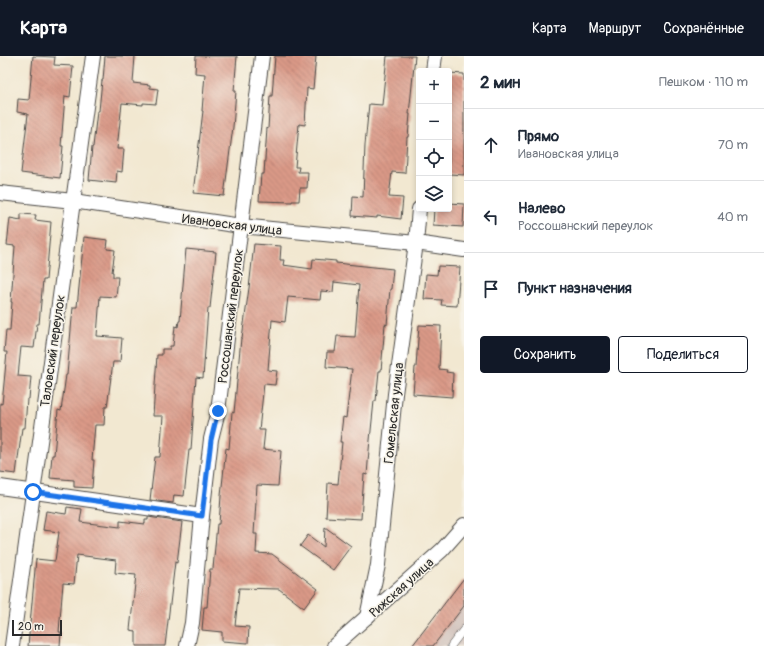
<!DOCTYPE html>
<html lang="ru">
<head>
<meta charset="utf-8">
<style>
  body { margin:0; font-family:Pangolin,sans-serif; background:#f6f6f7; color:#1f2937 }
  .controls { position:absolute; right:12px; top:12px; display:grid; overflow:hidden; border-radius:4px; box-shadow:0 2px 6px #0003 }
  .controls button { width:36px; height:36px; display:grid; place-items:center; padding:0; border:0; border-bottom:1px solid #e0e1e3; background:#fff; color:#1f2937; font:20px sans-serif }
  .scale { position:absolute; left:12px; bottom:10px; width:50px; box-sizing:border-box; padding-left:4px; border:2px solid #2b2b2b; border-top:0; font-size:11px; line-height:14px; white-space:nowrap; color:#2b2b2b; -webkit-text-stroke:3px #f7f3e8; paint-order:stroke }
  .stop { position:absolute; width:12px; height:12px; margin:-9px; border:3px solid #1a73e8; border-radius:50%; background:#fff }
  .stop.end { background:#1a73e8; border-color:#fff; box-shadow:0 1px 4px #0008 }
  .list { margin:0; padding:0; list-style:none }
  h2 { display:flex; justify-content:space-between; align-items:center; height:52px; margin:0; padding:0 16px; font-size:17px }
  h2 small { font-size:13px; font-weight:400; color:#747a83 }
  .list li { display:grid; grid-template-columns:26px 1fr auto; gap:12px; align-items:center; box-sizing:border-box; height:72px; padding:0 16px; border-top:1px solid #e0e1e3 }
  .list b { display:block; font-size:15px; white-space:nowrap }
  .list p { margin:0; font-size:13px; white-space:nowrap; color:#747a83 }
  .list em { font-size:13px; font-style:normal; color:#747a83 }
  .actions { display:flex; gap:8px; padding:12px 16px }
  .actions a { flex:1; padding:9px 0; border:1px solid #111827; border-radius:4px; text-align:center; font-size:14px; color:#111827 }
  .actions .main { background:#111827; color:#fff }
  .icon { flex:none; width:22px; height:22px; fill:none; stroke:currentColor; stroke-width:2; stroke-linecap:round; stroke-linejoin:round }
  .map { position:relative; flex:none; width:464px; height:590px; overflow:hidden }
  header { display:flex; align-items:center; gap:24px; box-sizing:border-box; height:56px; padding:0 20px; background:#111827; color:#fff }
  header strong { font-size:19px }
  nav { display:flex; gap:22px; margin-inline-start:auto; font-size:14px }
  main { display:flex }
  aside { flex:1; background:#fff }
  .map>svg:first-child { display:block }
  .industrial { fill:#cfc0ba }
  .building { fill:url(#building-back-hatch) }
  .lines { fill:none; stroke-linecap:round; stroke-linejoin:round }
  .service-casing { stroke:#494744; stroke-width:8 }
  .minor-casing { stroke:#494744; stroke-width:16 }
  .service { stroke:#fff; stroke-width:7 }
  .minor { stroke:#fff; stroke-width:14 }
  .route { stroke:#1a73e8; stroke-width:5 }
  .labels { text-anchor:middle; stroke-width:3; stroke-linejoin:round; paint-order:stroke }
  .street-label { font-size:13px; fill:#2b2b2b; stroke:#f7f3e8 }
</style>
</head>
<body>
<header>
<strong>Карта</strong>
<nav><a>Карта</a><a>Маршрут</a><a>Сохранённые</a></nav>
</header>
<main>
<div class="map">
<svg width="464" height="590" viewBox="0 0 464 590">
  <defs>
    <pattern id="building-back-hatch" width="6" height="6" patternUnits="userSpaceOnUse"><rect width="6" height="6" fill="#da9987"/><path d="M-1 5l2 2M0 0l6 6M5-1l2 2" fill="none" stroke="#b17d6f"/></pattern>
  </defs>
  <rect width="100%" height="100%" fill="#f7f3e8"/>
  <filter id="ink" filterUnits="userSpaceOnUse"><feTurbulence type="fractalNoise" baseFrequency=".025" numOctaves="2"/><feDisplacementMap in="SourceGraphic" scale="8" xChannelSelector="R" yChannelSelector="G"/><feConvolveMatrix kernelMatrix="1 2 1 2 8 2 1 2 1" color-interpolation-filters="sRGB"/></filter>
  <filter id="wash" filterUnits="userSpaceOnUse"><feTurbulence type="fractalNoise" baseFrequency=".012" numOctaves="4" result="noise"/><feDisplacementMap in="SourceGraphic" scale="16" xChannelSelector="R" yChannelSelector="G"/><feGaussianBlur stdDeviation="0.9" result="paint"/><feColorMatrix in="noise" values="0 0 0 0 0 0 0 0 0 0 0 0 0 0 0 0 0 1.4 0 .05"/><feComposite in="paint" operator="in"/></filter>
  <g filter="url(#wash)">
    <rect width="100%" height="100%" fill="#f2e8d1"/>
    <path class="industrial" d="M464,522V590H412Z"/>
    <g id="blocks">
      <g class="building">
        <path d="M33,0L55,1L54,9L73,10L70,41L65,40L61,90H63L60,122L21,117L28,58L17,56L18,43L29,44Z"/>
        <path d="M105,0H135L133,27L150,29V32L158,33L156,48L143,47V49L122,47L117,93H124L122,116L117,115L116,127L89,124L92,91H93L97,55H99L102,24H103Z"/>
        <path d="M196,0H237L234,35H236L233,71L224,140L193,137L203,55H202L205,18L195,17Z"/>
        <path d="M275,0H316L313,33L307,32L305,69L299,68L295,111H299L298,116H308L307,132H300L299,145H292V146L259,145L261,118H264L267,72L268,73L270,40H272Z"/>
        <path d="M387,0H415L409,58H410L408,81H407L405,117L392,116L389,141L403,142L401,163L377,160V162L352,160L353,140L363,141L365,89L369,48L382,49Z"/>
        <path d="M449,17L464,18V119L449,118Z"/>
        <path d="M449,147L464,148L463,171L433,169L434,153H449Z"/>
        <path d="M21,158L36,159L35,164L51,166L46,224H43L39,268H37L34,292L21,291L18,320L31,321L29,343H27L25,372H22L16,418L0,416V347L2,348L7,296H4L6,274H10L12,246H11L15,190L7,189L10,162L21,164Z"/>
        <path d="M84,181L108,184L107,193L115,194L112,216H113V221H118L116,241L100,240L97,280L122,282L120,306H113L107,351H105L104,369H95L92,404H94L92,432L74,431V424L50,422L52,399H54L58,354L61,355L66,319H67L73,251H77Z"/>
        <path d="M254,188L281,190L280,204H284L283,209L312,213L313,203L336,205V207L393,213L391,233H390L387,269L385,268L381,315H379L376,345H374L369,394L367,419L364,418L361,463L326,461L328,427L338,428L342,386H340L343,361L346,362L352,313L326,311L327,296H335L337,280L355,281L359,229L334,226L333,236L321,235L320,244L288,241L285,266L272,264L268,314L277,315L275,329L264,328L259,374H265L263,393L281,395L278,430L257,429L254,478H257L256,497L272,498L318,533L304,552L279,533L239,532L235,570L249,571L248,587L222,585V576L202,574L204,551H207L210,513H213L217,468H219L221,440L226,392L229,393L232,356L234,357L241,282H242L249,232Z"/>
        <path d="M186,193L216,196L210,252H208L203,322L196,321L191,394H189L184,440L174,439L173,447L150,444L155,401H160L163,360H153L157,299H162V293H170V290H173L175,270L178,271L179,265H180Z"/>
        <path d="M438,210L460,211L457,250L441,249L442,244L424,243L426,218L437,219Z"/>
        <path d="M419,269L441,270L439,313L447,314L446,316L453,317L452,341L413,338L415,311H416Z"/>
        <path d="M67,451L82,453L80,466L120,471V465L145,468V464H148V461L182,466L177,507L175,506L165,590H136V575L130,574L136,519L115,517L116,504L77,499L74,528L63,527L59,576H61L60,590H28L36,503L55,505L59,476L43,474L46,455L66,458Z"/>
        <path d="M325,471L351,490L333,514L300,490L308,479L324,491Z"/>
        <path d="M464,522V550L433,590H412Z"/>
      </g>
    </g>
  </g>
  <g filter="url(#ink)">
    <use href="#blocks" fill-opacity="0" stroke="#494744" stroke-width="1"/>
    <g class="lines">
      <g class="service-casing">
        <path id="service" d="M451,590L464,573"/>
      </g>
      <g class="minor-casing">
        <g id="minor">
          <path d="M433,15L435,0"/>
          <path d="M0,137L73,145L241,170L416,187L464,194"/>
          <path d="M0,431L202,460"/>
          <path d="M367,561L378,509L395,338L416,187L419,153"/>
          <path d="M12,590L93,0"/>
          <path d="M187,590L192,567L202,460L211,383L218,355L262,0"/>
          <path d="M334,590L442,494L464,469"/>
        </g>
      </g>
      <use href="#service" class="service"/>
      <use href="#minor" class="minor"/>
    </g>
  </g>
  <g class="lines" filter="url(#ink)">
    <path class="route" d="M33,436L202,460L211,384L218,355"/>
  </g>
  <g class="labels">
    <g class="street-label">
      <text transform="translate(232 168) rotate(7)" y="5">Ивановская улица</text>
      <text transform="translate(230 260) rotate(-83)" y="5">Россошанский переулок</text>
      <text transform="translate(52 295) rotate(-82)" y="5">Таловский переулок</text>
      <text transform="translate(393 357) rotate(-84)" y="5">Гомельская улица</text>
      <text transform="translate(401 531) rotate(-42)" y="5">Рижская улица</text>
    </g>
  </g>
</svg>
<div class="controls">
<button>+</button>
<button>−</button>
<button><svg class="icon" aria-label="locate" viewBox="0 0 24 24"><circle cx="12" cy="12" r="6"/><path d="M12 2v4M12 18v4M2 12h4M18 12h4"/></svg></button>
<button><svg class="icon" aria-label="layers" viewBox="0 0 24 24"><path d="M12 4l9 5-9 5-9-5zM3 14l9 5 9-5"/></svg></button>
</div>
<div class="scale">20 m</div>
<div class="stop" style="left:33px;top:436px"></div>
<div class="stop end" style="left:218px;top:355px"></div>
</div>
<aside>
<h2>2 мин<small>Пешком · 110 m</small></h2>
<ul class="list">
<li><svg class="icon" aria-label="ahead" viewBox="0 0 24 24"><path d="M12 20V5M6 11l6-6 6 6"/></svg><div><b>Прямо</b><p>Ивановская улица</p></div><em>70 m</em></li>
<li><svg class="icon" aria-label="left" viewBox="0 0 24 24"><path d="M17 20v-9H6M10 6l-5 5 5 5"/></svg><div><b>Налево</b><p>Россошанский переулок</p></div><em>40 m</em></li>
<li><svg class="icon" aria-label="arrive" viewBox="0 0 24 24"><path d="M6 21V4h12l-3 4 3 4H6"/></svg><div><b>Пункт назначения</b></div></li>
</ul>
<div class="actions"><a class="main">Сохранить</a><a>Поделиться</a></div>
</aside>
</main>
</body>
</html>
